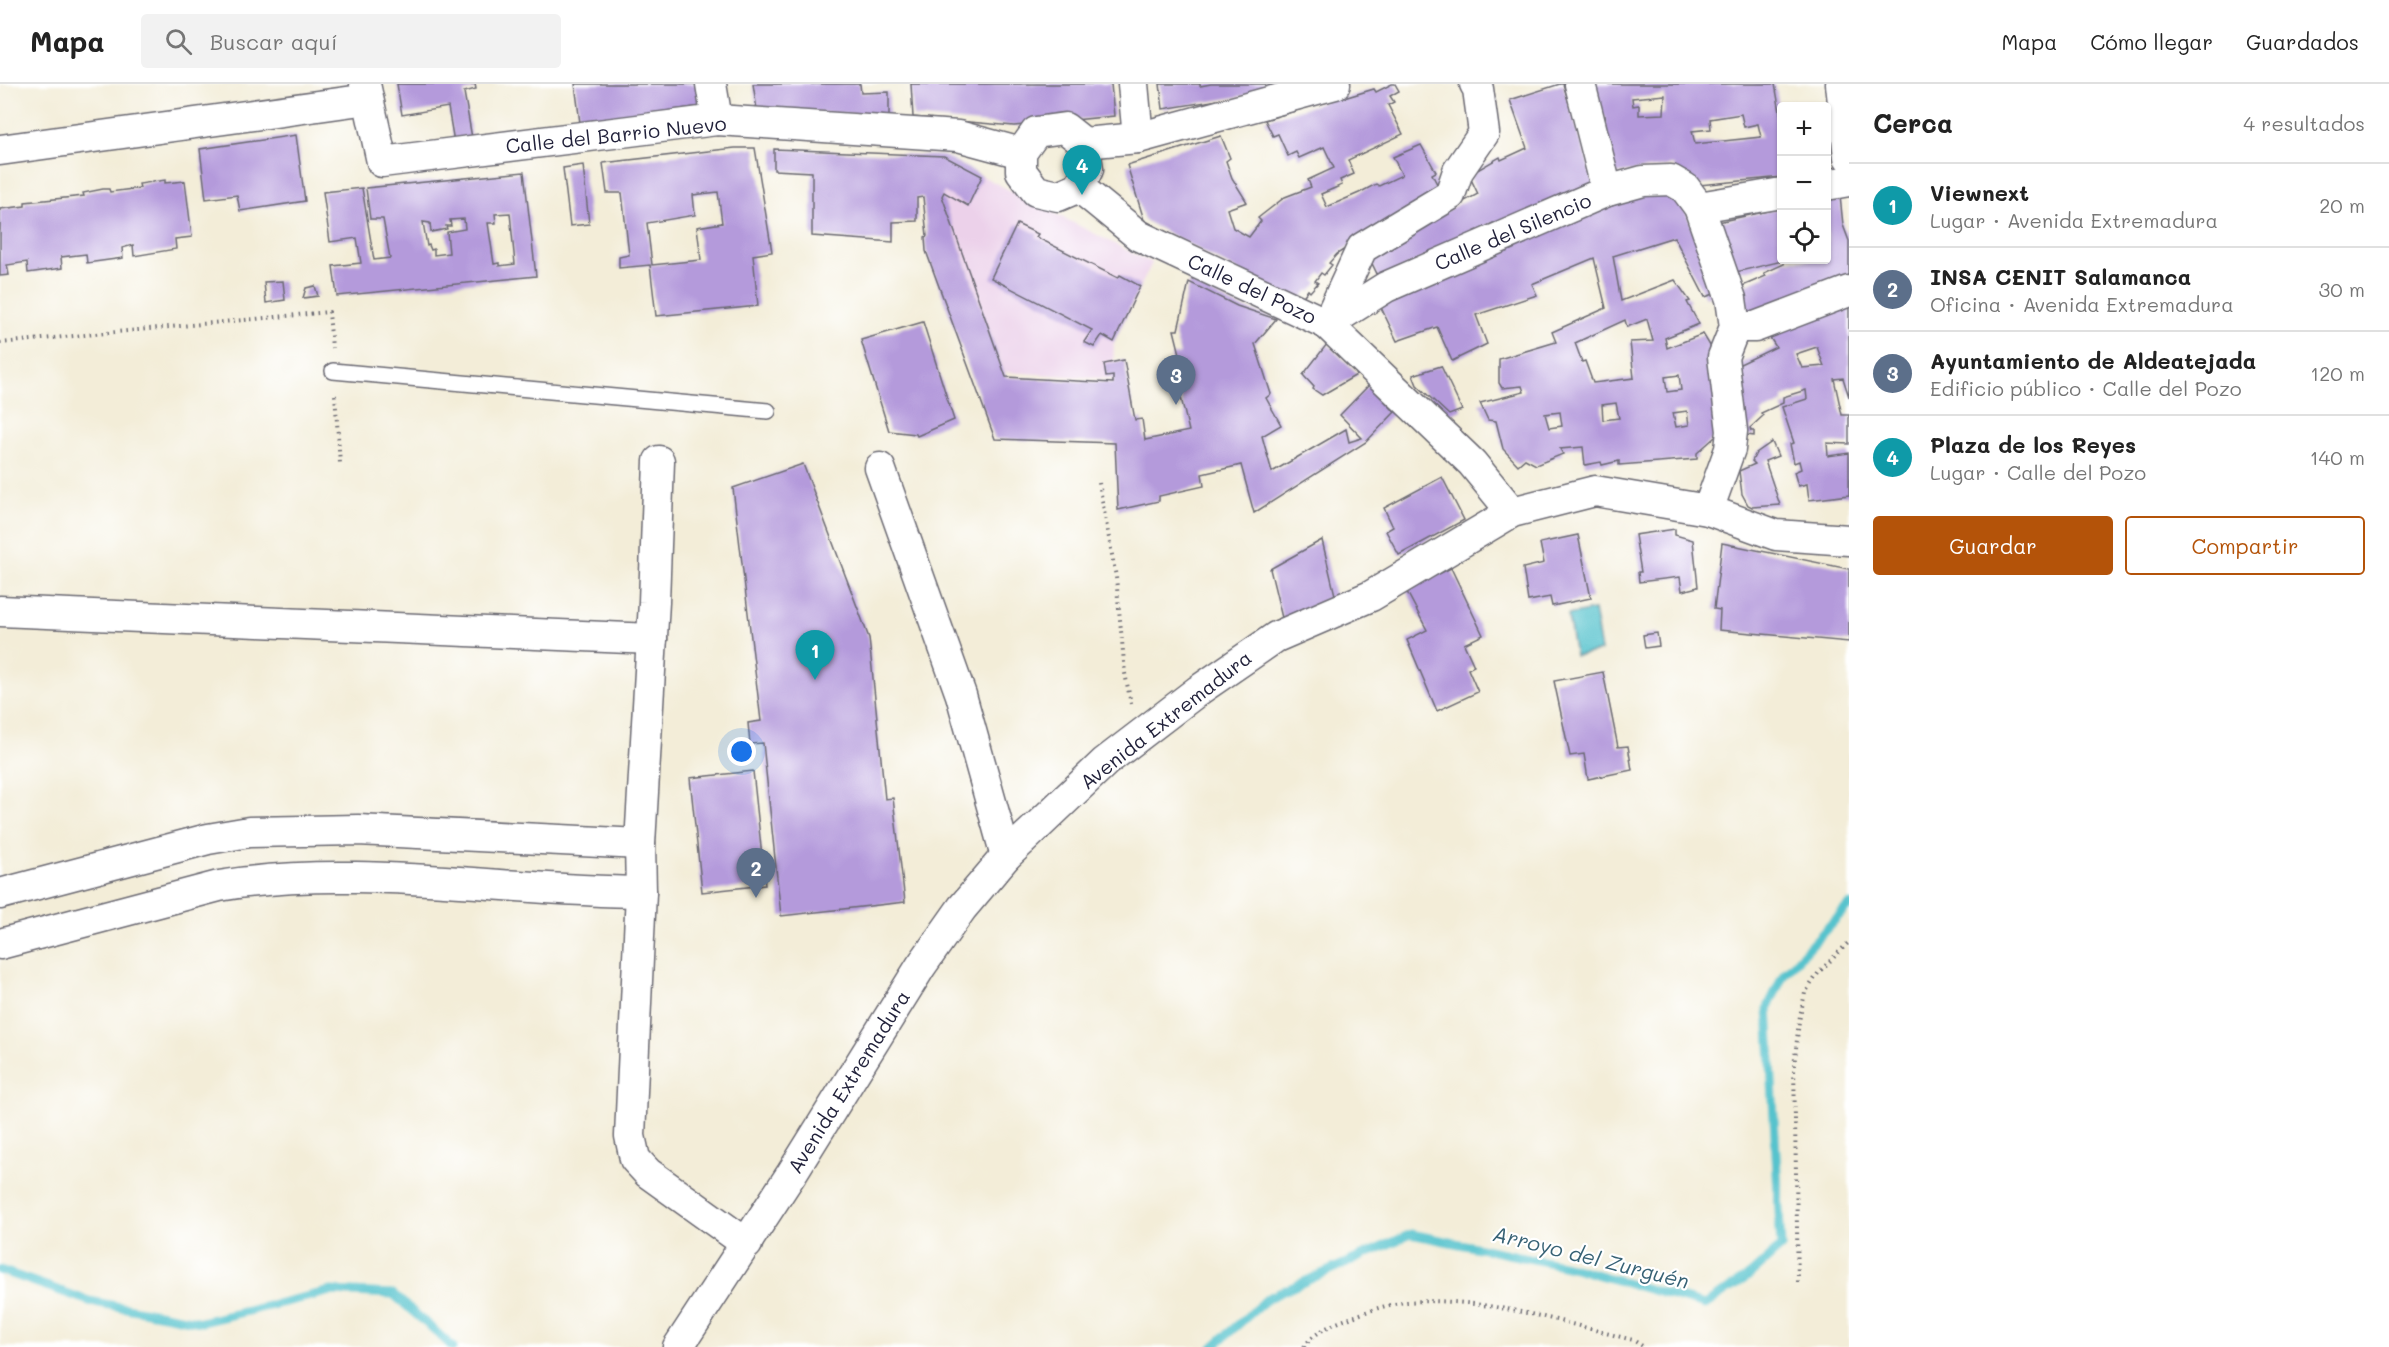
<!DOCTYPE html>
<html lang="es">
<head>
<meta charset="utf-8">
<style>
  body { margin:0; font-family:Mali,sans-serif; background:#f2f2f2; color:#222 }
  .controls { position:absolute; right:18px; top:18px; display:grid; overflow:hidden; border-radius:6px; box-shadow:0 2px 4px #0004 }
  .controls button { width:54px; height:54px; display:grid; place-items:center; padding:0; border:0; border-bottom:2px solid #e0e0e0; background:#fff; color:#222; font:30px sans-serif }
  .you { position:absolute; left:742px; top:668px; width:21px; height:21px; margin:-15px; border:4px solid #fff; border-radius:50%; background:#1a73e8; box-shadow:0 0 0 9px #1a73e833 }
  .badge { display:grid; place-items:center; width:39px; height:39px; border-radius:50%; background:#b45309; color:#fff; font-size:20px; font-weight:700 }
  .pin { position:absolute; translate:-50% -50px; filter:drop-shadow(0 2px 3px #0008) }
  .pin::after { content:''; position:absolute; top:32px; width:21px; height:18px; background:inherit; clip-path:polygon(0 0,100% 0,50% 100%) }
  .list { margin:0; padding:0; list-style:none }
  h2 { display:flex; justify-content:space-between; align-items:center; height:78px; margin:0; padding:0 24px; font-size:26px }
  h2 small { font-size:20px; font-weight:400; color:#767676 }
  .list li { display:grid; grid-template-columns:39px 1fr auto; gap:18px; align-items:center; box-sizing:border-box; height:84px; padding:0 24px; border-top:2px solid #e0e0e0 }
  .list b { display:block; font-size:22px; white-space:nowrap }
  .list p { margin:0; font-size:20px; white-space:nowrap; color:#767676 }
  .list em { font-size:20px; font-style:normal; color:#767676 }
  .actions { display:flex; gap:12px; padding:18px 24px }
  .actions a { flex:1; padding:14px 0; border:2px solid #b45309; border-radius:6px; text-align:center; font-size:21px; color:#b45309 }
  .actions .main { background:#b45309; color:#fff }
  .icon { flex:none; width:33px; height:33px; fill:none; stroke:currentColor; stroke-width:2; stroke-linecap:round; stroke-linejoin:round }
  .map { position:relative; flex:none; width:1849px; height:1263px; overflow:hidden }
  header { display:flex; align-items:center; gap:36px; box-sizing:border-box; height:84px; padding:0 30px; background:#fff; border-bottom:2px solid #e0e0e0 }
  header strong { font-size:28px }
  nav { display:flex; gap:33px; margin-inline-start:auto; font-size:21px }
  .search { width:420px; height:54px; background:#f2f2f2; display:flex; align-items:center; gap:15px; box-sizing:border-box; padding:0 21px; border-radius:6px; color:#767676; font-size:22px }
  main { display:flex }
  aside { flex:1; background:#fff }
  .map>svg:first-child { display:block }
  .built { fill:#ecd1ea }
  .water { fill:#56c3cd; stroke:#3c7284; stroke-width:1.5 }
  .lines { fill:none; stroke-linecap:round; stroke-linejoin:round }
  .stream { stroke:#56c3cd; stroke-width:9 }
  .building { fill:#b49adb; fill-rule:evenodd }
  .service-casing { stroke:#6b6972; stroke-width:18 }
  .minor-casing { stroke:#6b6972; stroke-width:33 }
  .path { stroke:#6b6972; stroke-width:4; stroke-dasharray:1.5 4.5; stroke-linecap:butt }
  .service { stroke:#fff; stroke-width:15 }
  .minor { stroke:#fff; stroke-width:30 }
  .labels { text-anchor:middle; stroke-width:4.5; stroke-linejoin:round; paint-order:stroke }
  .street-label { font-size:20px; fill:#22223b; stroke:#fff }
  .water-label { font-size:21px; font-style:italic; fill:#376275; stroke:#fff }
</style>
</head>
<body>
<header>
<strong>Mapa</strong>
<div class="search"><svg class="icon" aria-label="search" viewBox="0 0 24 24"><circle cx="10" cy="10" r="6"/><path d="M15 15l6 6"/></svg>Buscar aquí</div>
<nav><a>Mapa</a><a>Cómo llegar</a><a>Guardados</a></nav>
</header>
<main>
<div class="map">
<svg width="1849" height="1263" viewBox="0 0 1849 1263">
  <rect width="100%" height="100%" fill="#fff"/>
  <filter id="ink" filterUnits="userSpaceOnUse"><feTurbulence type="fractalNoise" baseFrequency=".0167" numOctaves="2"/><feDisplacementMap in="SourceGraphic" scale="12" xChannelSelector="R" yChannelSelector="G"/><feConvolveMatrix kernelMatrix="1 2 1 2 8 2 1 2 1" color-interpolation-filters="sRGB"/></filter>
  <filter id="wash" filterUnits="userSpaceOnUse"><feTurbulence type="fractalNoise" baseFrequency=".008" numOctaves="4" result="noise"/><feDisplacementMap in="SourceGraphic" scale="24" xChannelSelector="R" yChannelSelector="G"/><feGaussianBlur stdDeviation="1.35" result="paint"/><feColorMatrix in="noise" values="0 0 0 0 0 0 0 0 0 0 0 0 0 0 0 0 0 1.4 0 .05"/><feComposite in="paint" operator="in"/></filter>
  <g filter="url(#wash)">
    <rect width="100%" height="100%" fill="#f3edd8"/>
    <path class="built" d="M982,92L1152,179L1114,257L1113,295L1005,288L942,112L944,108Z"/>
    <path class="water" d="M1594,526L1601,567L1575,572L1568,531Z"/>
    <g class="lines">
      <g class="stream">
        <path d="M0,1186L89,1217L201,1238L331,1207L393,1210L453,1263"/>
        <path d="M1213,1263L1268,1214L1411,1150L1567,1182L1705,1221L1750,1191L1781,1163L1768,923L1784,890L1849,821"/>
      </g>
    </g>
    <g id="blocks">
      <g class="building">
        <path d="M397,0H475L476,5L464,8L472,54L454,58L448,23L402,31Z"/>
        <path d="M575,0H698L701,22L580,39Z"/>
        <path d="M753,0H860L861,9L889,8V32L757,25Z"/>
        <path d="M911,0H1111L1114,32L1014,42L913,33Z"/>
        <path d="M1160,0H1200V2L1211,0H1290L1243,12L1163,25Z"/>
        <path d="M1392,0H1395L1399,7L1390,12L1394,18L1388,21L1403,50L1348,76L1354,90L1340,96L1342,101L1321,110L1327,123L1359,109L1376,100L1379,102L1402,91L1393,73L1421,61L1436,88L1432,90L1441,108L1377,144L1337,170L1329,179L1332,181L1324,191L1321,189L1315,197L1318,199L1310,208L1308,206L1298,219L1144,136L1127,81L1221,52L1230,74L1226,77L1232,94L1247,118L1227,125L1233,144L1249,153L1261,137L1258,134L1285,113L1311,103L1308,96L1334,84L1324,63L1299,74L1296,68L1288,72L1278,50L1273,52L1265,36L1318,20L1342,8L1344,14L1374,5L1376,8Z"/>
        <path d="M1560,0H1563L1596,105L1497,146L1493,139L1380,196L1367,169L1478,110L1470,93L1474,88L1500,73L1501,76L1527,64L1510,16Z"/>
        <path d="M1595,0H1775L1782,39V93L1699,101L1678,91L1673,81L1610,91L1605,32L1600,33ZM1665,11L1664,30L1639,31V21L1633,22L1632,14ZM1741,30L1744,43L1758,40L1761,53L1695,60L1692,47L1711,45L1710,35Z"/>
        <path d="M296,51L305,117L240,127L237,111L206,115L200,65Z"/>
        <path d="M735,64H755L772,168L753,171L758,222L656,232L650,181L619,184V173L629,171L622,109H607L603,79ZM718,108L722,139L697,143L701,176L652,181L647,139L695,131L693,111Z"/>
        <path d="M774,65L944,72L982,92L968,122L944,108L942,112L1006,293L1113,299V292L1106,293L1104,280L1124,276L1135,336L1142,335L1145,356L1189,347L1171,272L1180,270L1174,246H1178L1189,198L1237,222L1276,235L1255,260L1271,310L1266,314L1281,341L1262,352L1272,388L1346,345L1349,358L1362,354L1340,331L1369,301L1395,328L1366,358L1254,429L1241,381L1202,390L1204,402L1159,412V417L1118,426L1115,359L995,355L926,167L925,153L927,152L923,113L917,114V137L893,138V158L812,152V88L774,86Z"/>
        <path d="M583,81L589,140L570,142L563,84Z"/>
        <path d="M524,88L536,192L337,212L333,182L361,179L357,154L330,158L323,108L362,104L374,176L390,174L383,135H370L366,104ZM510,129L515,180L499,182V179L494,180L488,139H496L495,130ZM464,135L465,145L447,148L449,169L434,171V165L431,166L429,161L427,162L423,138L430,139L431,148L447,145L446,142H451L450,136Z"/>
        <path d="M165,96V99L185,97L192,153L175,155L176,165L134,172L133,161L122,164L123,174L87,179L86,170L61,173L62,184L28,189L27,178L7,181L9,191L0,192V125L25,122V118L84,112L83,109L103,105H109L110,108L140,104L139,100Z"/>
        <path d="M1675,102L1720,208L1705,213L1674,153L1613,172L1621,217L1675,196L1690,217L1687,218L1699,240L1665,254L1667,264L1703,250L1712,265L1723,346L1697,369V375L1619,381V377L1602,381L1601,378L1585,381L1583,363L1560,365L1563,370L1536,381L1525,375L1518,381L1503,365L1496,337L1488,336L1480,319L1524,308L1522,302L1502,304L1499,299V275L1556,258L1552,248L1606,224L1594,174L1532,200L1537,211L1476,231L1487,260L1452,277L1437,243L1397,257L1377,215L1600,118ZM1647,235L1653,257L1630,258L1634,294L1593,299L1585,277L1582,278L1575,259L1625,236L1627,243ZM1679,291L1681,306L1667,308L1665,293ZM1616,319L1619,334L1603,336L1602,321ZM1687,327L1689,341L1676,343L1673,329ZM1560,328L1562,342L1549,344L1545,330Z"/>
        <path d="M1840,112L1843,141L1849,157V195L1751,233L1738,204L1766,192L1764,189L1784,180L1782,177L1732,189L1709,140L1782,124V176H1827V115Z"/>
        <path d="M1017,140L1038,150L1036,153L1118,194L1120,191L1140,202L1114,258L1102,251L1094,263L1084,258L1092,246L991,194Z"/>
        <path d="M283,197L285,216L266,219L264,198Z"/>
        <path d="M315,202L318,212L303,214L306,204Z"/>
        <path d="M1849,217V313L1843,294L1834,295L1842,331H1849V360L1827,359L1828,372L1849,369V411L1809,416L1807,400L1798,402L1794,388L1801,385L1799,377L1794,379L1790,360L1794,359L1782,323L1807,315L1806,306L1783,313V319L1761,329L1763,332L1750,344L1751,347H1754V352L1747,351L1736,282L1776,263L1767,249ZM1817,263L1824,282L1802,284L1796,270Z"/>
        <path d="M923,238L954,336L917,352L916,350L889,347L861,256Z"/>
        <path d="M1327,260L1358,290L1322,311L1313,305L1314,303L1303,291Z"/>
        <path d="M1441,282L1462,326L1449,331L1417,301L1413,291Z"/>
        <path d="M1772,358L1778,372L1765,377L1780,421L1752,423L1748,421L1742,410L1739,387L1755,380L1752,377L1756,369Z"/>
        <path d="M803,380L869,554L885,715L893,714L905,818L781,832L763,659L750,660L748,639L761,637L733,404Z"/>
        <path d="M1442,393L1464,436L1399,471L1386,447L1393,443L1384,424Z"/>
        <path d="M1675,445V451L1693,456L1698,503L1682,507L1680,493L1639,498L1638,488H1641L1635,451Z"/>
        <path d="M1578,451L1591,514L1552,522L1550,513L1528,517L1523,484L1544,479L1540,459Z"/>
        <path d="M1322,456L1335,511L1283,538L1270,485Z"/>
        <path d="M1722,459L1849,485V558L1719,546L1720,526L1714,525Z"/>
        <path d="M1451,484L1483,551L1464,560L1474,582L1468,585L1478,608L1437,627L1407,556L1427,546L1406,506Z"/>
        <path d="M1657,549L1659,562L1645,564L1643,551Z"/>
        <path d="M1603,588L1618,663L1628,662L1632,686L1588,695L1584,670L1570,672L1554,597Z"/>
        <path d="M753,687L765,801L702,808L690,694Z"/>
      </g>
    </g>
  </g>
  <g filter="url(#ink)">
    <use href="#blocks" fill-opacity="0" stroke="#6b6972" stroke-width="1.5"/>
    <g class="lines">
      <g class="service-casing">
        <path id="service" d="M333,287L768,327"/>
      </g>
      <g class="minor-casing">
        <g id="minor">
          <path d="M365,0L382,78L717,36L958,52L1021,69"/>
          <path d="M711,0L717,36"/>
          <path d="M1133,0L1138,54"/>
          <path d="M1580,0L1607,107"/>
          <path d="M1841,0L1849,73"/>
          <path d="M1065,44L1084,59L1088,85L1079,103L1058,112L1036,107L1021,87V69L1036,48Z"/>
          <path d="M1084,59L1138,54L1335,0"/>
          <path d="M0,66L368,15"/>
          <path d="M1826,101L1849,97"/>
          <path d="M1079,103L1139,152L1327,240L1472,379L1512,428"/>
          <path d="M1699,123L1782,109"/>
          <path d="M1327,240L1386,203L1607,107L1643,97L1671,96L1685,104L1699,123L1731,215L1735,243L1723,273L1732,347L1730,365L1708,426"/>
          <path d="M1327,240L1362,164L1450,111L1458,87L1484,49L1478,5L1475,0"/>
          <path d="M1735,243H1755L1849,207"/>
          <path d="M659,377L654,518L640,760L641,808L630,1052L635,1075L648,1089L747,1160"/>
          <path d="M880,384L961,611L1006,772"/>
          <path d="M0,527L652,555"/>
          <path d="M0,810L208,755L249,748L358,746L640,760"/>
          <path d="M0,860L219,802C354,779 504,807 641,808"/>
          <path d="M678,1263L792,1089L921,882L962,824L1006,772L1105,678L1199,606L1276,553L1371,512L1512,428L1595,407L1708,426L1776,451L1849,456"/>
        </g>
      </g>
      <g class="path">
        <path d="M0,259L329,228L332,264"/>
        <path d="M335,311L340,379"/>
        <path d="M1099,399L1116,493L1125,589L1131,620"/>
        <path d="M1798,1198L1794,983L1799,937L1805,909L1819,888L1849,858"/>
        <path d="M1304,1263C1314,1248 1333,1240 1350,1234C1368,1227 1388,1220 1407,1218C1483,1212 1561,1238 1633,1256L1644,1263"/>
      </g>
      <use href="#service" class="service"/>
      <use href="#minor" class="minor"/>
    </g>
  </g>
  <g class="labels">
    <g class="street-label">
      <text transform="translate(616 51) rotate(-6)" y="7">Calle del Barrio Nuevo</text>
      <text transform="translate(1513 148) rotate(-23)" y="7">Calle del Silencio</text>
      <text transform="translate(1252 205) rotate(25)" y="7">Calle del Pozo</text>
      <text transform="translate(1166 636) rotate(-38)" y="7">Avenida Extremadura</text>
      <text transform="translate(849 998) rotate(-58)" y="7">Avenida Extremadura</text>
    </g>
    <g class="water-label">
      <text transform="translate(1591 1174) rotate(14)" y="7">Arroyo del Zurguén</text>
    </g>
  </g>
</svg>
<div class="controls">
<button>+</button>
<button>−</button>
<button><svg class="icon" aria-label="locate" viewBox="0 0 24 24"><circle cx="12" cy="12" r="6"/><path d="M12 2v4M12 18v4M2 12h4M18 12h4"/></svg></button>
</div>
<div class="you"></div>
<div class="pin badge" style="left:815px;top:596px;background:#0f9aa8">1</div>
<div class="pin badge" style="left:756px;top:814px;background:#5c6f8a">2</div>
<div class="pin badge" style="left:1176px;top:321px;background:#5c6f8a">3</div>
<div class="pin badge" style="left:1082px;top:111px;background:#0f9aa8">4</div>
</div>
<aside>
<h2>Cerca<small>4 resultados</small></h2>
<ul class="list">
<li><span class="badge" style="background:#0f9aa8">1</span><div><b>Viewnext</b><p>Lugar · Avenida Extremadura</p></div><em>20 m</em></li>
<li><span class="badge" style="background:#5c6f8a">2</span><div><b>INSA CENIT Salamanca</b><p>Oficina · Avenida Extremadura</p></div><em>30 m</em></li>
<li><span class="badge" style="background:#5c6f8a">3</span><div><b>Ayuntamiento de Aldeatejada</b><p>Edificio público · Calle del Pozo</p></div><em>120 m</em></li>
<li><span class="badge" style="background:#0f9aa8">4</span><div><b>Plaza de los Reyes</b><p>Lugar · Calle del Pozo</p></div><em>140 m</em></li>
</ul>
<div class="actions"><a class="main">Guardar</a><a>Compartir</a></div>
</aside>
</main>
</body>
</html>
